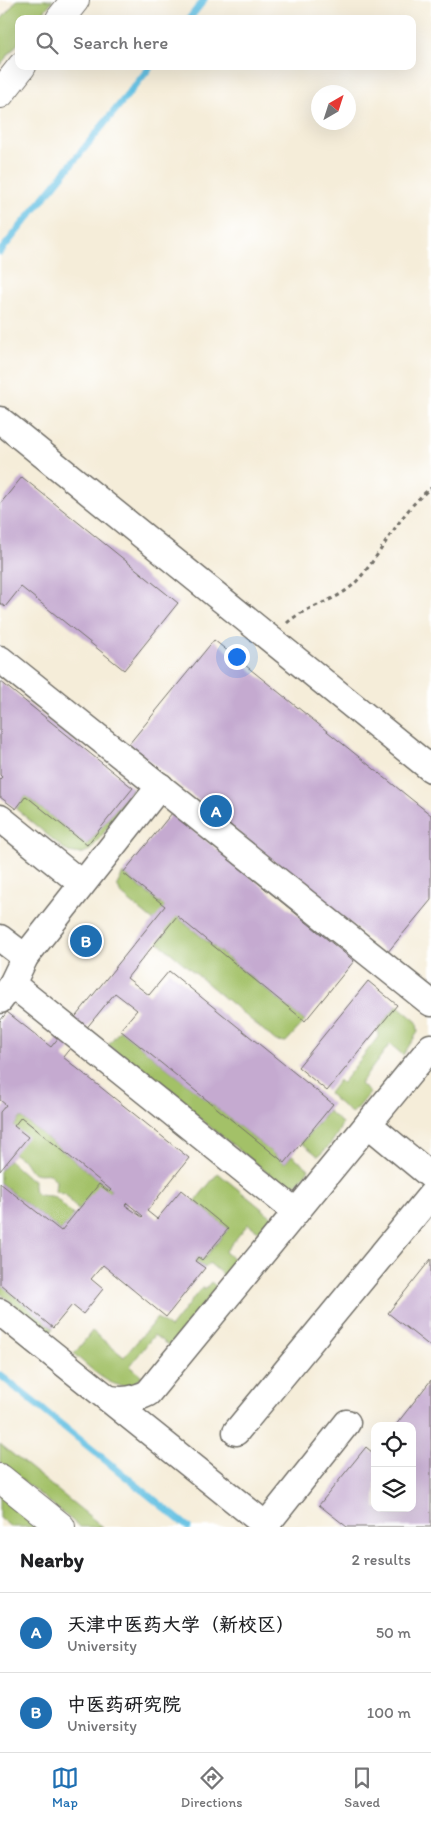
<!DOCTYPE html>
<html lang="en">
<head>
<meta charset="utf-8">
<style>
  body { margin:0; font-family:Itim,"LXGW WenKai TC",sans-serif; background:#f2f2f2; color:#202124 }
  .controls { position:absolute; right:15px; bottom:15px; display:grid; overflow:hidden; border-radius:10px; box-shadow:0 5px 20px #0002 }
  .controls button { width:45px; height:45px; display:grid; place-items:center; padding:0; border:0; border-bottom:1px solid #e0e0e0; background:#fff; color:#202124; font:25px sans-serif }
  .compass { position:absolute; left:311px; top:85px; width:45px; height:45px; border-radius:50%; background:#fff; box-shadow:0 5px 20px #0002; rotate:39deg }
  .you { position:absolute; left:236px; top:656px; width:18px; height:18px; margin:-12px; border:4px solid #fff; border-radius:50%; background:#1a73e8; box-shadow:0 0 0 8px #1a73e833 }
  .badge { display:grid; place-items:center; width:32px; height:32px; border-radius:50%; background:#1f6fb2; color:#fff; font-size:16px; font-weight:700 }
  .pin { position:absolute; translate:-50% -50%; border:2px solid #fff; box-shadow:0 1px 5px #0006 }
  .list { margin:0; padding:0; list-style:none }
  h2 { display:flex; justify-content:space-between; align-items:center; height:65px; margin:0; padding:0 20px; font-size:21px }
  h2 small { font-size:16px; font-weight:400; color:#757577 }
  .list li { display:grid; grid-template-columns:32px 1fr auto; gap:15px; align-items:center; box-sizing:border-box; height:80px; padding:0 20px; border-top:1px solid #e0e0e0 }
  .list b { display:block; font-size:19px; white-space:nowrap }
  .list p { margin:0; font-size:16px; white-space:nowrap; color:#757577 }
  .list em { font-size:16px; font-style:normal; color:#757577 }
  .icon { flex:none; width:28px; height:28px; fill:none; stroke:currentColor; stroke-width:2; stroke-linecap:round; stroke-linejoin:round }
  .map { position:relative; flex:none; width:431px; height:1527px; overflow:hidden }
  .search { position:absolute; background:#fff; box-shadow:0 5px 20px #0002; left:15px; right:15px; top:15px; height:55px; display:flex; align-items:center; gap:12px; box-sizing:border-box; padding:0 18px; border-radius:10px; color:#757577; font-size:19px }
  .sheet { height:225px; background:#fff }
  nav { display:flex; justify-content:space-around; align-items:center; box-sizing:border-box; height:70px; border-top:1px solid #e0e0e0; background:#fff; font-size:14px; color:#757577 }
  nav a { display:grid; justify-items:center; gap:2px }
  nav .on { color:#1f6fb2 }
  .map>svg:first-child { display:block }
  .green { fill:#a3c168; stroke:#67764a }
  .lines { fill:none; stroke-linecap:round; stroke-linejoin:round }
  .stream { stroke:#65c1e3; stroke-width:7 }
  .building { fill:#c5aad0; fill-rule:evenodd }
  .minor-casing { stroke:#726f68; stroke-width:29 }
  .major-casing { stroke:#726f68; stroke-width:30 }
  .path { stroke:#726f68; stroke-width:3; stroke-dasharray:4 4; stroke-linecap:butt }
  .minor { stroke:#fff; stroke-width:26 }
  .major { stroke:#fff; stroke-width:28 }
</style>
</head>
<body>
<div class="map">
<svg width="431" height="1527" viewBox="0 0 431 1527">
  <rect width="100%" height="100%" fill="#fff"/>
  <filter id="ink" filterUnits="userSpaceOnUse"><feTurbulence type="fractalNoise" baseFrequency=".02" numOctaves="2"/><feDisplacementMap in="SourceGraphic" scale="10" xChannelSelector="R" yChannelSelector="G"/><feConvolveMatrix kernelMatrix="1 2 1 2 8 2 1 2 1" color-interpolation-filters="sRGB"/></filter>
  <filter id="wash" filterUnits="userSpaceOnUse"><feTurbulence type="fractalNoise" baseFrequency=".0096" numOctaves="4" result="noise"/><feDisplacementMap in="SourceGraphic" scale="20" xChannelSelector="R" yChannelSelector="G"/><feGaussianBlur stdDeviation="1.12" result="paint"/><feColorMatrix in="noise" values="0 0 0 0 0 0 0 0 0 0 0 0 0 0 0 0 0 1.4 0 .05"/><feComposite in="paint" operator="in"/></filter>
  <g filter="url(#wash)">
    <rect width="100%" height="100%" fill="#f5edd9"/>
    <g class="green">
      <path d="M17,0H53L38,19H19V42L0,65V21Z"/>
      <path d="M133,788L132,797L90,850L81,854L68,852L16,809L26,796L87,845Z"/>
      <path d="M123,873L305,1021L286,1042L276,1041L158,942L167,932L121,894L117,885Z"/>
      <path d="M397,1005L417,1022L418,1032L403,1055L390,1044L360,1084L370,1093L357,1109L351,1113L333,1098L329,1093L339,1080L342,1083L378,1037V1029Z"/>
      <path d="M120,1030L285,1163L292,1155L309,1169L300,1181L293,1186H284L108,1045Z"/>
      <path d="M328,1111L342,1123C338,1135 329,1148 318,1156L302,1143Z"/>
      <path d="M21,1117L111,1190L109,1192L78,1210L66,1195L55,1191L56,1181C48,1169 45,1176 35,1173C29,1171 28,1165 24,1161C21,1159 17,1156 14,1154V1126Z"/>
      <path d="M9,1160L29,1178L34,1180C33,1201 41,1193 55,1197L74,1216L61,1231L0,1183V1171Z"/>
      <path d="M218,1173L272,1217L260,1232L248,1224L225,1252L238,1262L226,1277L209,1263L205,1268L195,1261L198,1257L203,1260L228,1229L195,1201Z"/>
      <path d="M211,1282L217,1287L169,1346L154,1335L130,1366L142,1376C121,1402 92,1369 74,1354L92,1331L124,1357L157,1318L170,1328L202,1287L205,1289Z"/>
      <path d="M0,1284L53,1328L49,1333L0,1293Z"/>
      <path d="M0,1444L103,1527H80L0,1462Z"/>
      <path d="M0,1491L45,1527H11L0,1518Z"/>
    </g>
    <g class="lines">
      <g class="stream">
        <path d="M189,19L204,0"/>
        <path d="M0,252L151,66"/>
        <path d="M0,1375L188,1527"/>
      </g>
    </g>
    <g id="blocks">
      <g class="building">
        <path d="M22,477L178,603L124,670L21,587L5,607L0,603V504Z"/>
        <path d="M214,640L431,815V900L387,953L129,744Z"/>
        <path d="M0,681L133,788L87,845L26,796L16,809L0,797V779L2,777L0,775Z"/>
        <path d="M172,813L354,961L305,1021L177,916L127,978L149,995L169,971L333,1104L285,1163L120,1030L137,1010L115,993L63,1057L189,1158L147,1211L157,1219L181,1190L228,1229L202,1260L198,1257L195,1261L205,1268L166,1317L103,1265L91,1279L103,1289L83,1314L72,1305L53,1328L0,1284V1183L61,1231L99,1184L109,1192L111,1190L21,1117L14,1126L28,1137L0,1171V1112L6,1105L0,1100V1021L7,1012L51,1047L165,906L123,873ZM127,1203L143,1216L142,1217L125,1205Z"/>
        <path d="M368,981L397,1005L327,1091L298,1067Z"/>
        <path d="M431,1259V1347L388,1313Z"/>
        <path d="M431,1380V1527H347L319,1505L366,1447L373,1453L375,1451V1508H412V1426H395Z"/>
      </g>
    </g>
  </g>
  <g filter="url(#ink)">
    <use href="#blocks" fill-opacity="0" stroke="#726f68" stroke-width="1"/>
    <g class="lines">
      <g class="minor-casing">
        <g id="minor">
          <path d="M0,420L431,769"/>
          <path d="M0,659L431,1003"/>
          <path d="M0,818L82,884"/>
          <path d="M0,938L25,957"/>
          <path d="M12,984L25,957L160,786"/>
          <path d="M0,1000L12,984L296,1212"/>
          <path d="M368,1124L431,1176"/>
          <path d="M0,1312L268,1527"/>
          <path d="M109,1399C124,1401 134,1400 148,1393L431,1047"/>
          <path d="M236,1432L431,1195"/>
          <path d="M266,1525L347,1423"/>
        </g>
      </g>
      <g class="major-casing">
        <g id="major">
          <path d="M60,19L75,0"/>
          <path d="M0,94L22,66"/>
          <path d="M0,1478L61,1527"/>
        </g>
      </g>
      <path class="path" d="M287,623C308,604 336,603 356,582C384,552 398,513 431,488"/>
      <use href="#minor" class="minor"/>
      <use href="#major" class="major"/>
    </g>
  </g>
</svg>
<div class="controls">
<button><svg class="icon" aria-label="locate" viewBox="0 0 24 24"><circle cx="12" cy="12" r="6"/><path d="M12 2v4M12 18v4M2 12h4M18 12h4"/></svg></button>
<button><svg class="icon" aria-label="layers" viewBox="0 0 24 24"><path d="M12 4l9 5-9 5-9-5zM3 14l9 5 9-5"/></svg></button>
</div>
<svg class="compass" viewBox="-18 -18 36 36"><path d="M0-13l5 13h-10z" fill="#e53935"/><path d="M0 13l5-13h-10z" fill="#757577"/></svg>
<div class="you"></div>
<div class="pin badge" style="left:216px;top:811px">A</div>
<div class="pin badge" style="left:86px;top:941px">B</div>
<div class="search"><svg class="icon" aria-label="search" viewBox="0 0 24 24"><circle cx="10" cy="10" r="6"/><path d="M15 15l6 6"/></svg>Search here</div>
</div>
<section class="sheet">
<h2>Nearby<small>2 results</small></h2>
<ul class="list">
<li><span class="badge">A</span><div><b>天津中医药大学（新校区）</b><p>University</p></div><em>50 m</em></li>
<li><span class="badge">B</span><div><b>中医药研究院</b><p>University</p></div><em>100 m</em></li>
</ul>
</section>
<nav>
<a class="on"><svg class="icon" aria-label="map" viewBox="0 0 24 24"><path d="M3 6l6-2 6 2 6-2v14l-6 2-6-2-6 2zM9 4v14M15 6v14"/></svg>Map</a>
<a><svg class="icon" aria-label="directions" viewBox="0 0 24 24"><path d="M12 3l9 9-9 9-9-9zM9 14v-3h6M13 9l2 2-2 2"/></svg>Directions</a>
<a><svg class="icon" aria-label="saved" viewBox="0 0 24 24"><path d="M7 4h10v16l-5-4-5 4z"/></svg>Saved</a>
</nav>
</body>
</html>
